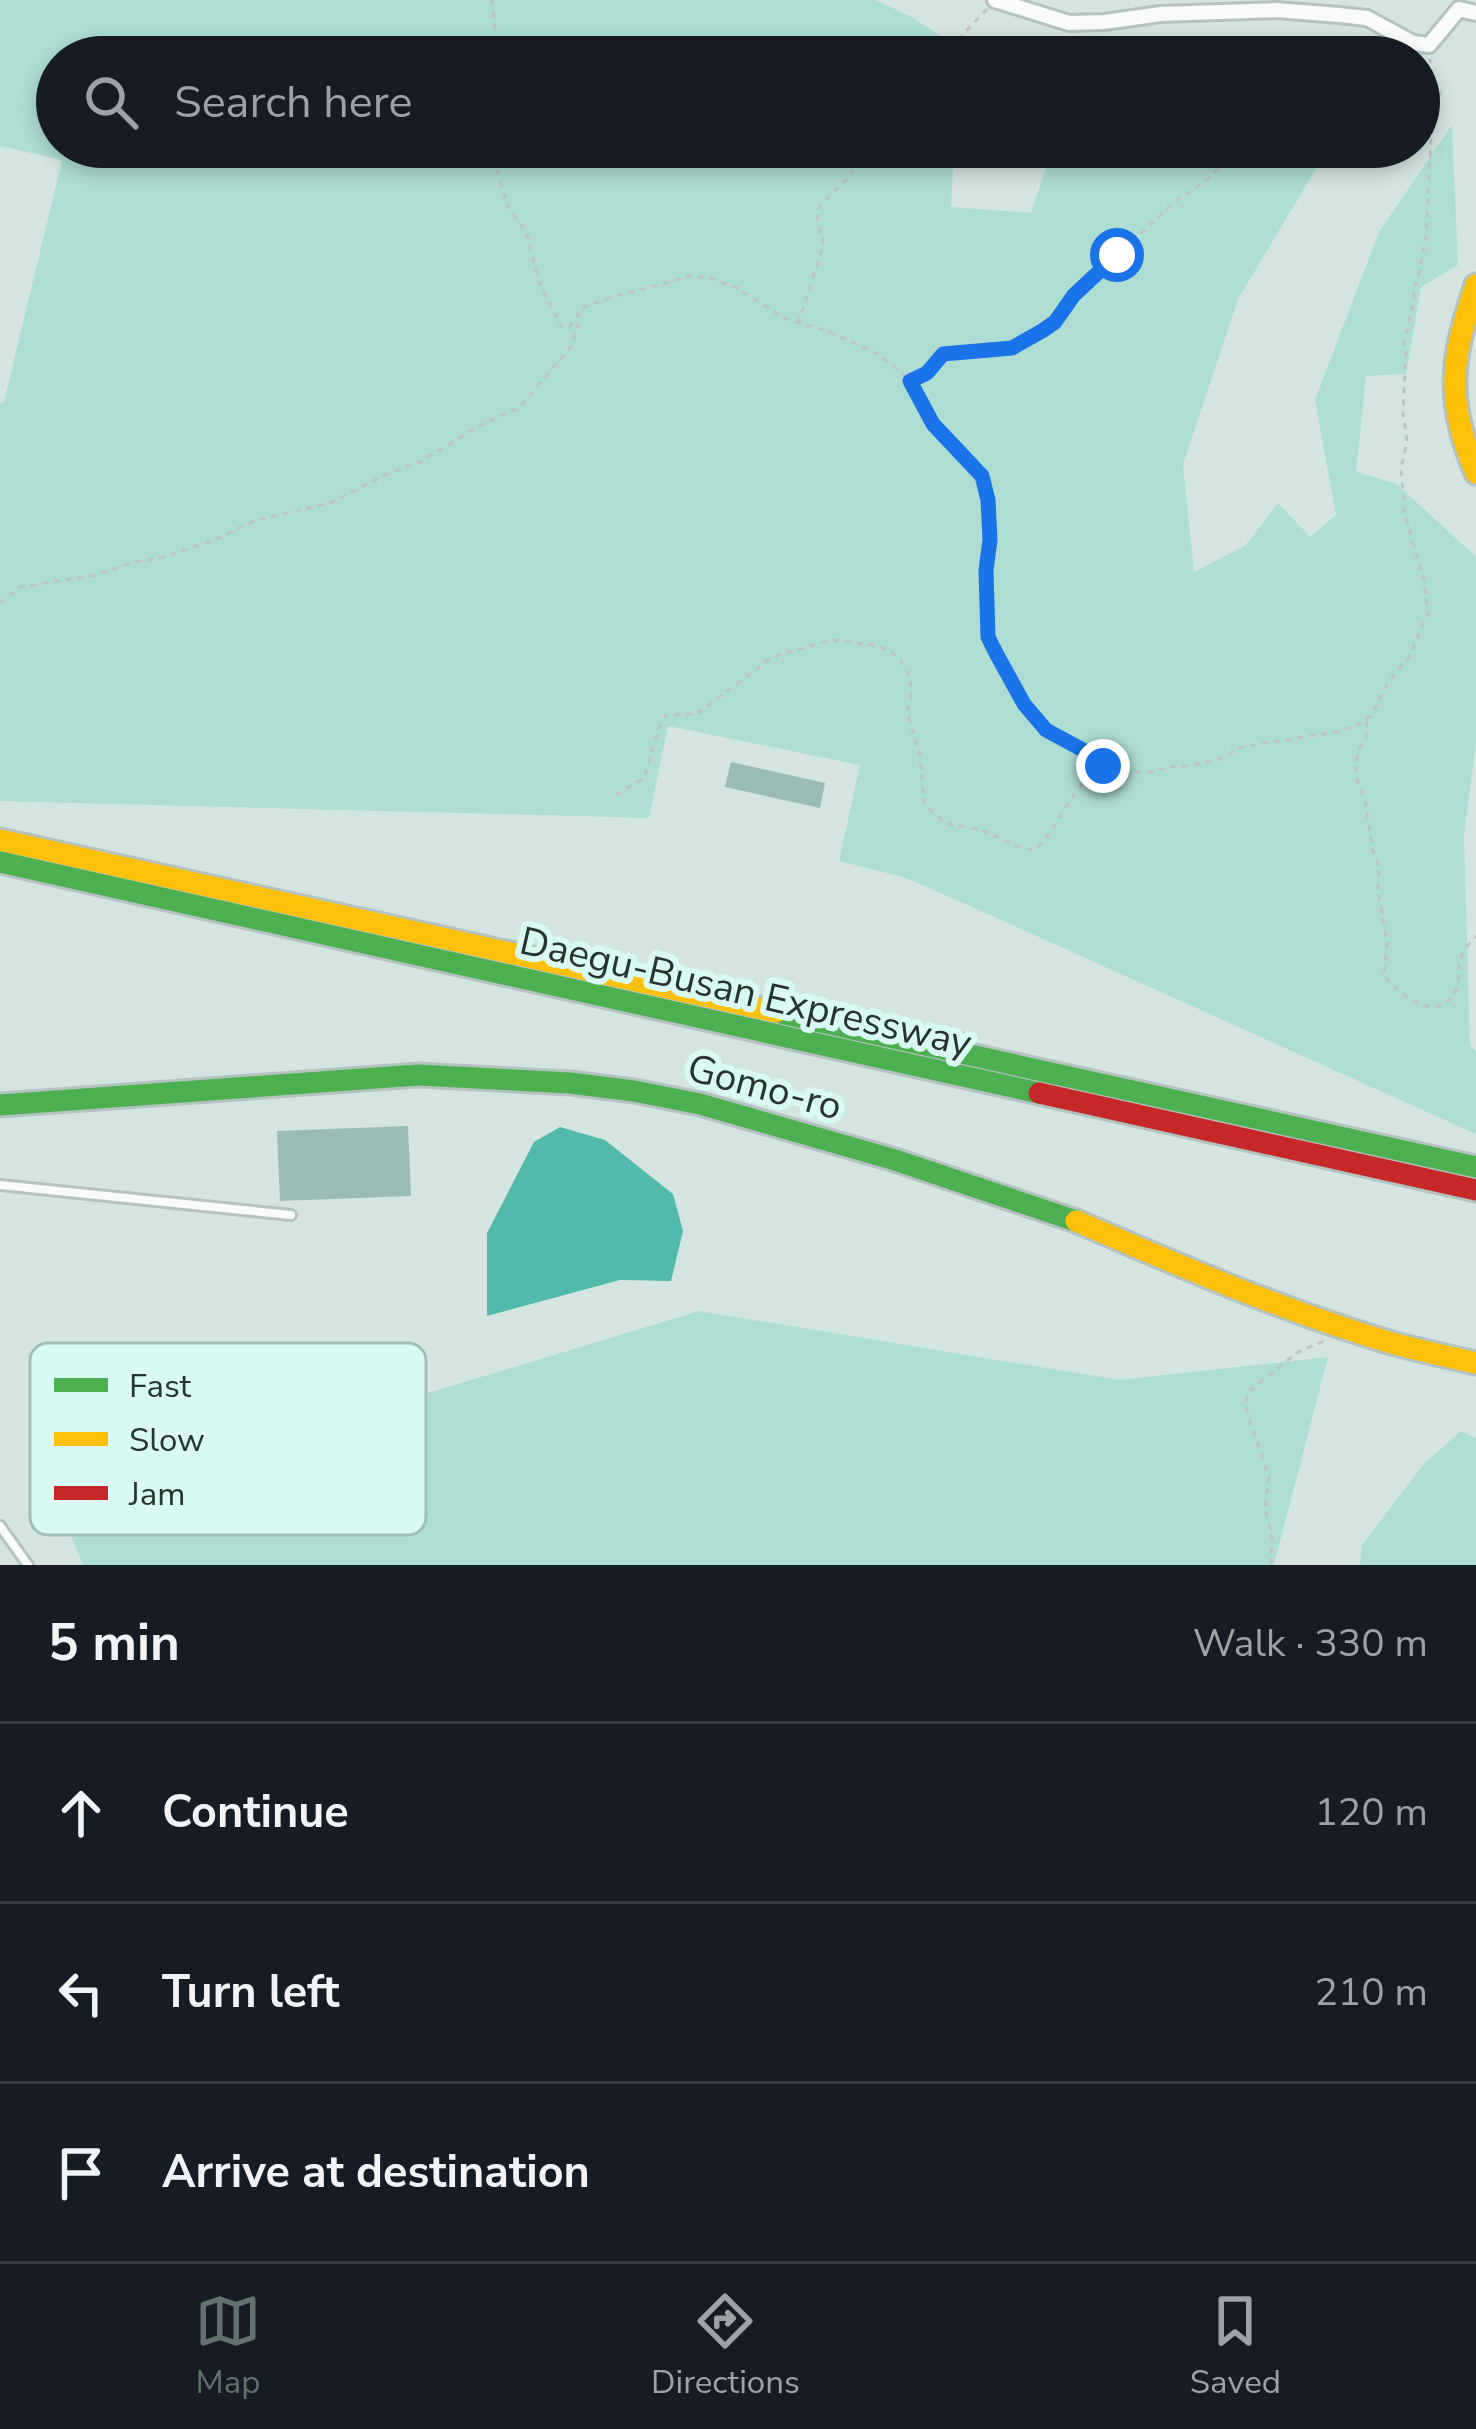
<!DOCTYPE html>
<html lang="en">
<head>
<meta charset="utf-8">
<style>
  body { margin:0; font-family:"Nunito Sans",sans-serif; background:#242831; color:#f1f3f6 }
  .stop { position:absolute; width:36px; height:36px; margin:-27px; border:9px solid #1a73e8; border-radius:50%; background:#fff }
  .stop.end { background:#1a73e8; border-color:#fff; box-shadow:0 3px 12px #0008 }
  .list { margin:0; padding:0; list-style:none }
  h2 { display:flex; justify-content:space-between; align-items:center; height:156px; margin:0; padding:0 48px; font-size:51px }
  h2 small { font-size:39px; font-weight:400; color:#9ea1a6 }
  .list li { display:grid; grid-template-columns:78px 1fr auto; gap:36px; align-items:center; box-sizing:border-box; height:180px; padding:0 48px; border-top:3px solid #363941 }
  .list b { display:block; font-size:45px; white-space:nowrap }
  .list em { font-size:39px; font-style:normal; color:#9ea1a6 }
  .icon { flex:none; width:66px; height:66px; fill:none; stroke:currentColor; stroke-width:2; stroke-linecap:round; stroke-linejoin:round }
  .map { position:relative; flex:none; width:1476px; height:1565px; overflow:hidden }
  .search { position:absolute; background:#171b24; box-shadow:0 6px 18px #0003; left:36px; right:36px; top:36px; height:132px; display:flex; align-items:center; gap:30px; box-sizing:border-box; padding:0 42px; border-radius:66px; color:#9ea1a6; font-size:45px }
  .sheet { height:696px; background:#171b24 }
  nav { display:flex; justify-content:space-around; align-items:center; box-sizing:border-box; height:168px; border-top:3px solid #363941; background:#171b24; font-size:33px; color:#9ea1a6 }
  nav a { display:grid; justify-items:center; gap:6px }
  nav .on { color:#63716e }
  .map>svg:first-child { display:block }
  .green { fill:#aeddd3 }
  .water { fill:#52baaa }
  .building { fill:#9bbbb6 }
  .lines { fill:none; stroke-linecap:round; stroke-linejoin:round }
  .lane-casing { stroke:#b4c3bf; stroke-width:14 }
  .street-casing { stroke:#b4c3bf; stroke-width:20 }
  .fast-casing { stroke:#b4c3bf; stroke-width:27 }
  .slow-casing { stroke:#b4c3bf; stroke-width:27 }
  .jam-casing { stroke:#b4c3bf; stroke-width:27 }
  .path { stroke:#bec4c3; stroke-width:3; stroke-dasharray:6 6; stroke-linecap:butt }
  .lane { stroke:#f9fbfa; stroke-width:8 }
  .street { stroke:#f9fbfa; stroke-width:14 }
  .fast { stroke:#4caf50; stroke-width:21 }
  .slow { stroke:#ffc107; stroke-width:21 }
  .jam { stroke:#c62828; stroke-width:21 }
  .route { stroke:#1a73e8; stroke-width:15 }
  .labels { text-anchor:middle; stroke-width:12; stroke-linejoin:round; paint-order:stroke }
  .street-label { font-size:39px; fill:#263330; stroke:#d9faf2 }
  .key { fill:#d9faf2; stroke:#a3beb8; stroke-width:3 }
  .key-label { font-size:33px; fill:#263330 }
</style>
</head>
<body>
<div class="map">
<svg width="1476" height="1565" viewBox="0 0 1476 1565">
  <rect width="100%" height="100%" fill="#d4e5e1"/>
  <g class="green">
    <path d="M0,0H875L912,17L960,49V57H57V147H954L951,207L1031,213L1053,147H1329L1238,299L1183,464L1194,572L1246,545L1278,503L1310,537L1336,515L1315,400L1379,232L1452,125L1458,265L1421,287L1406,374L1366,376L1356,472L1397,484L1476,557V742L1464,835L1470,1046L1476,1051V1134L959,901L903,877L839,861L860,765L668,726L649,818L0,801V404L4,402L62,160L0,146Z"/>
    <path d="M699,1311L1119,1380L1328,1357L1274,1565H83L59,1505Z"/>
    <path d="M1461,1431L1476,1438V1565H1360L1362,1545L1424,1464Z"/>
  </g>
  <path class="water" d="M560,1127L605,1140L673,1194L683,1231L671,1281L620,1280L487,1316V1233L534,1142Z"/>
  <g class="building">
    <path d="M731,762L825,783L820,808L725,787Z"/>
    <path d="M408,1126L411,1196L280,1201L277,1131Z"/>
  </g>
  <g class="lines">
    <g class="lane-casing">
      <g id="lane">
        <path d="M0,1185L291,1215"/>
        <path d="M0,1526L28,1565"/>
      </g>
    </g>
    <g class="street-casing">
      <path id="street" d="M995,0L1069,23L1104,22L1161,14L1276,10L1339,15L1367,18L1413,43L1429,45L1459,9L1476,13"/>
    </g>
    <g class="fast-casing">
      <g id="fast">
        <path d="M0,862L1039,1093"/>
        <path d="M776,1012L1476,1167"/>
        <path d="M0,1105L418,1075L570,1083L634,1091L700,1104L895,1160L1076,1221"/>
      </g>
    </g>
    <g class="slow-casing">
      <g id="slow">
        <path d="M1476,285C1451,358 1445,400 1476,473"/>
        <path d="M0,840L776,1012"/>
        <path d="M1076,1221C1180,1266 1286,1312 1395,1344C1422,1351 1449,1357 1476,1363"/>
      </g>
    </g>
    <g class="jam-casing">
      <path id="jam" d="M1039,1093L1476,1190"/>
    </g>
    <g class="path">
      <path d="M492,0L498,57"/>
      <path d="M942,57L987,9"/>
      <path d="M496,147L492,153L509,209L526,232L539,282L561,326L569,328L582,308L612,297L691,276L710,278L737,288L786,319L827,331L878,354L897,369L912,383L933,425L983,476L988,501L990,540L986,570L988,637L1024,704L1046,731L1070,745L1090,752L1109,764L1136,772H1154L1167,767L1194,765L1218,760L1242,747L1335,732L1355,726L1371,716L1388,683L1409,657L1428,613L1424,579L1405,516L1401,468L1407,441L1403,412L1406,354L1404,344L1414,300L1413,290L1418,278L1426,236L1431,139L1440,92L1431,72L1430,59"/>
      <path d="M798,324L823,246V238L817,223L819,206L851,175L867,147"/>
      <path d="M909,381L927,373L943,354L983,353L1012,348L1055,323L1074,295L1178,199C1200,187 1222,168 1236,147"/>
      <path d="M0,603L20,587L96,575L135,562L156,559L210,542L254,521L332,502L387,474L420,462L484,423L519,408L573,344L580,316"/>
      <path d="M1367,721L1366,738L1358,751L1355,774L1366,804L1372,848L1379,867L1378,892L1387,943L1384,976C1402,996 1437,1026 1456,990C1461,980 1457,970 1460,960C1462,951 1470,943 1476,936"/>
      <path d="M616,795L644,778L659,727L666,715L697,714L768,660L781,654L833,640L871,645L889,650L901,661L910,677L911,696L907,712L920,754L924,804L945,823L981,830L1024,849L1034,850C1065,822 1065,790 1107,764"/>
      <path d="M1271,1565L1272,1535L1265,1509L1269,1478L1247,1412V1393L1298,1352L1326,1340"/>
    </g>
    <use href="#lane" class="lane"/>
    <use href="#street" class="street"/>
    <use href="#fast" class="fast"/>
    <use href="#slow" class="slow"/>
    <use href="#jam" class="jam"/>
  </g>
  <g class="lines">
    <path class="route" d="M1103,766L1109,764L1046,730L1024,704L997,655L988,637L986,570L990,540L988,500L982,476L933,424L910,381L927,373L943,354L1012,348L1042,331L1055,322L1074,295L1117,255"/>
  </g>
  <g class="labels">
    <g class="street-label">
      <text transform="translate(746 991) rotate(13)" y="14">Daegu-Busan Expressway</text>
      <text transform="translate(765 1086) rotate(15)" y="14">Gomo-ro</text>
    </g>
  </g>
  <rect x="30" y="1343" width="396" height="192" rx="18" class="key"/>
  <rect x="54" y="1378" width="54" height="14" fill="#4caf50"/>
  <rect x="54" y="1432" width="54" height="14" fill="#ffc107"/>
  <rect x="54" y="1486" width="54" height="14" fill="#c62828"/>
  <g class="key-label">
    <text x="129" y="1397">Fast</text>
    <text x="129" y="1451">Slow</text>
    <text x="129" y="1505">Jam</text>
  </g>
</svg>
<div class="stop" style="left:1117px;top:255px"></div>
<div class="stop end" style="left:1103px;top:766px"></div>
<div class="search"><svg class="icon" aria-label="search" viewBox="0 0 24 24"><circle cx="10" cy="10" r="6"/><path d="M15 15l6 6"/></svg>Search here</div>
</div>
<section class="sheet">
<h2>5 min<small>Walk · 330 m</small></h2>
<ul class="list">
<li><svg class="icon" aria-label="ahead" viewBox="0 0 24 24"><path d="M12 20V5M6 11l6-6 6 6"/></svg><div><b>Continue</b></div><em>120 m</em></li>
<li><svg class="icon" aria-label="left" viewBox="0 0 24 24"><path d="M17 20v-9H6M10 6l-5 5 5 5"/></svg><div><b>Turn left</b></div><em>210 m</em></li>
<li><svg class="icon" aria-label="arrive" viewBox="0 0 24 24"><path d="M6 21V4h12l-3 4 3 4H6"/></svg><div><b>Arrive at destination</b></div></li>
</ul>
</section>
<nav>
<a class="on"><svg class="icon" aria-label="map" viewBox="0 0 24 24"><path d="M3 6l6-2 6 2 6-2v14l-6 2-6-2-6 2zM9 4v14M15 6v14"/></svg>Map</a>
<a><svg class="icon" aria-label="directions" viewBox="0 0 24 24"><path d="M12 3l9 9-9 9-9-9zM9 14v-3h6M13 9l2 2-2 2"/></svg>Directions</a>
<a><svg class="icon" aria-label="saved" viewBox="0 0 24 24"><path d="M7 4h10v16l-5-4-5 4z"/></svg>Saved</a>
</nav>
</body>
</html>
